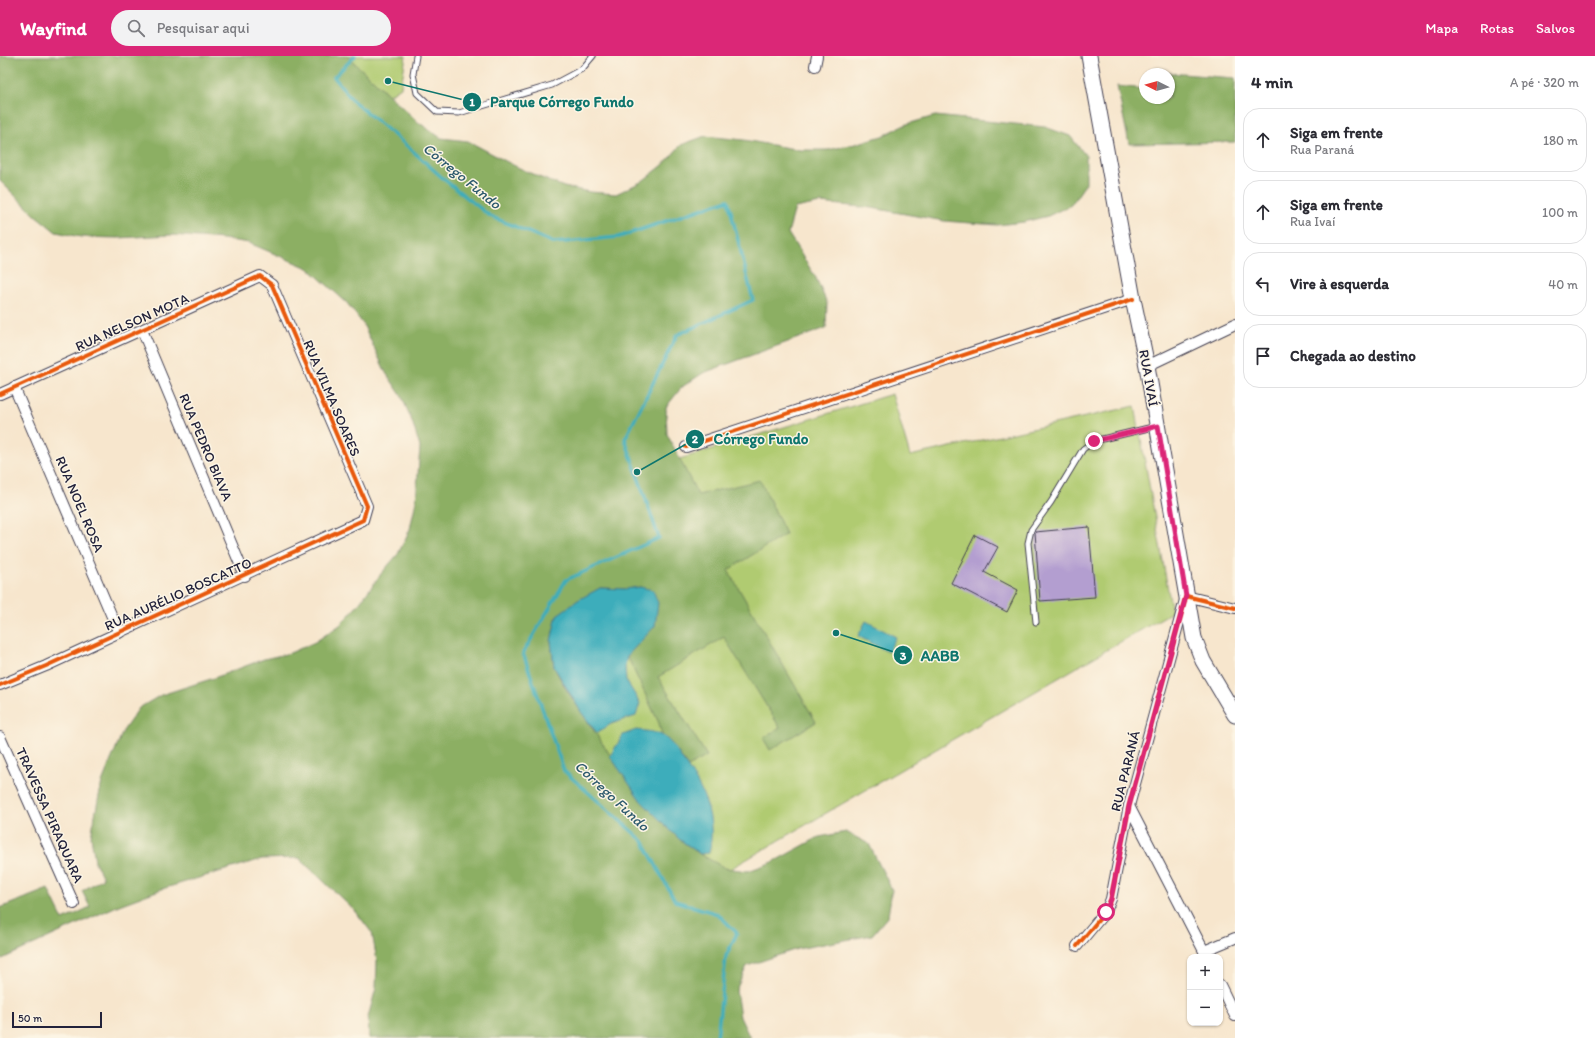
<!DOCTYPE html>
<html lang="pt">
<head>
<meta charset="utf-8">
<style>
  body { margin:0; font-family:Itim,sans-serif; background:#f2f2f3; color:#2b2b33 }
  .controls { position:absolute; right:12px; bottom:12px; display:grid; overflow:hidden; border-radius:8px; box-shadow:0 1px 3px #0004 }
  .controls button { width:36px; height:36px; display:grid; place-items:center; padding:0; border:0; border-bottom:1px solid #e1e1e2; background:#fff; color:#2b2b33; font:20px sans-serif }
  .compass { position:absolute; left:1139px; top:12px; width:36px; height:36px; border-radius:50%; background:#fff; box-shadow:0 1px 3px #0004; rotate:275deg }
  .scale { position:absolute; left:12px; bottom:10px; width:90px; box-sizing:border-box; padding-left:4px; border:2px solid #22223b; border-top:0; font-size:11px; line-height:14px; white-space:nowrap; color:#22223b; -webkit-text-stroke:3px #fcf5e5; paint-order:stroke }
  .stop { position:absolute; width:12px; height:12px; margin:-9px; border:3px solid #db2777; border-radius:50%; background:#fff }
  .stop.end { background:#db2777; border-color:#fff; box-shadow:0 1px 4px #0008 }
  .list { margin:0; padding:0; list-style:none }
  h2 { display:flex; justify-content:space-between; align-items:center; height:52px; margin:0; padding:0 16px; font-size:17px }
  h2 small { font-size:13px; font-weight:400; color:#7c7c81 }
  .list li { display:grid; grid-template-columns:26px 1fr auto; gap:12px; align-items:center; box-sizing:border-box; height:64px; margin:0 8px 8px; padding:0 8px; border:1px solid #e1e1e2; border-radius:16px }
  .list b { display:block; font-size:15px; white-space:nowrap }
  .list p { margin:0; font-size:13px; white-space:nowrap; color:#7c7c81 }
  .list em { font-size:13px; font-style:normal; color:#7c7c81 }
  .icon { flex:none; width:22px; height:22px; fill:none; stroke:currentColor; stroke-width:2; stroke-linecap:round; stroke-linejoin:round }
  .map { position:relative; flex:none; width:1235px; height:982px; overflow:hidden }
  header { display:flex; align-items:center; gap:24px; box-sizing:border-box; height:56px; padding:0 20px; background:#db2777; color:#fff }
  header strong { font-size:19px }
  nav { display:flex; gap:22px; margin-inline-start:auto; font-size:14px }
  .search { width:280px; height:36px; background:#f2f2f3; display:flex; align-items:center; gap:10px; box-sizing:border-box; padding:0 14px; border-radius:22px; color:#7c7c81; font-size:15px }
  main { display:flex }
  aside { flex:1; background:#fff }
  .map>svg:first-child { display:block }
  .green { fill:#b0cb71; stroke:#697656 }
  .forest { fill:#8caf63; stroke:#57684f }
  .water { fill:#3eadbb; stroke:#30687b }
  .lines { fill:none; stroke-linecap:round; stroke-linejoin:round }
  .stream { stroke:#3eadbb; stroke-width:3.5 }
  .building { fill:#b39ed0 }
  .service-casing { stroke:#423f51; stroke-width:7 }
  .minor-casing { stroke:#423f51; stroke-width:12 }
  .secondary-casing { stroke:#423f51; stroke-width:17 }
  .service { stroke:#fff; stroke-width:5 }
  .minor { stroke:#fff; stroke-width:10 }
  .secondary { stroke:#fff; stroke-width:15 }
  .cycleway-casing { stroke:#fcf5e5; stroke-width:6 }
  .cycleway { stroke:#e8590c; stroke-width:4 }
  .route { stroke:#db2777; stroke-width:5 }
  .labels { text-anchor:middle; stroke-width:3; stroke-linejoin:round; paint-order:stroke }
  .street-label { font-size:14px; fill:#22223b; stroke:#fcf5e5 }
  .water-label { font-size:15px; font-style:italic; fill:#2d5a6e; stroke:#fcf5e5 }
  .leader { fill:none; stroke:#0f766e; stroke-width:1.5 }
  .callout-dot { fill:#0f766e; stroke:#fcf5e5; stroke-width:1.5 }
  .mark-label { font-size:12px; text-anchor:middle; font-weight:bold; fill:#fff }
  .callout-label { font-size:15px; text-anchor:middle; font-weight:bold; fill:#0f766e; stroke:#fcf5e5; stroke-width:3; stroke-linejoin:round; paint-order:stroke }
</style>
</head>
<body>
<header>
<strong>Wayfind</strong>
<div class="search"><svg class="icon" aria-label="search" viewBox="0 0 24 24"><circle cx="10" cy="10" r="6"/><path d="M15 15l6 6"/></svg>Pesquisar aqui</div>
<nav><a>Mapa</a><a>Rotas</a><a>Salvos</a></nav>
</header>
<main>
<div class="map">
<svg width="1235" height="982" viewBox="0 0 1235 982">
  <rect width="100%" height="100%" fill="#fcf5e5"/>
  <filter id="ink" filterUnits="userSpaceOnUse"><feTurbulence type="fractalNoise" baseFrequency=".025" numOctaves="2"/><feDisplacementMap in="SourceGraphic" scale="8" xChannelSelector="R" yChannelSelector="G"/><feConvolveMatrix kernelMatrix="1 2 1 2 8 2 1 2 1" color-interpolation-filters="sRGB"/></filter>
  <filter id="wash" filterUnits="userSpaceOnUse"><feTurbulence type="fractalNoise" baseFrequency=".012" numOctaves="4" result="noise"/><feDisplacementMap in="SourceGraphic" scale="16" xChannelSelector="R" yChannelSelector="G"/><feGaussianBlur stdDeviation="0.9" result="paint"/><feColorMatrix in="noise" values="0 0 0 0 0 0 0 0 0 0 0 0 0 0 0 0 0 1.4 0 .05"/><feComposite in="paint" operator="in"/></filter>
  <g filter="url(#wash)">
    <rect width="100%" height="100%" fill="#f7e6cd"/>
    <g class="green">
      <path d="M347,0H406L401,31L389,39Z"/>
      <path d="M892,338L910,400L1135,350L1172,556L675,845L564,715L637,416Z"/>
    </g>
    <g class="forest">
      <path d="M0,0H347L418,66L441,82L468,85L515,110L539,121L564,131L590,136L616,138L641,126L662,110L681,89L705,80L744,84L800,94H828L855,88L882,80L907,68L935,60L1045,71L1070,80L1086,100V127L1071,149L1048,160L1024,166L997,169L944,165L872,152L820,147L795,152L788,177L816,222L827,247L826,272L703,317L682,331L666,351L667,378L698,439L760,424L786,478L728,514L816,666L770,694L763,682L780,672L724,581L658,621L707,700L688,711L672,688L662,679L659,667L627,600L635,590L640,531L625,533L600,532L557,559L551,585L554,611L566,633L641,745L679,783L700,798L725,812L748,815L773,806L819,781L846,776L869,788L892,834L888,860L872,879L797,893L747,910L736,934L740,961L750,982H369L368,961L376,932L377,905L372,877L356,856L299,802L262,803L162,833L119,849L0,904V852L48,833L63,864L90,851L82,835L103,822L95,806L91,780L96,754L102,726L123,675L139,652L161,639L214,622L264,603L290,597L315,586L340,569L359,548L380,519L398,498L410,473L416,445L420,391L412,365L401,339L386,317L363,268L347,247L308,212L249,187L223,183L171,179L118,182L81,181L56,176L35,159L0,125Z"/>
      <path d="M1169,17L1235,22V86L1129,88L1117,30L1145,33V42H1169Z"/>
    </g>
    <g class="water">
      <path d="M640,531L653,534L658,547L655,570L627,600L625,610L626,624L640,647L636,660L611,668L597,677L581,656L554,611L551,585L557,559L578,544L600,532L625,533Z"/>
      <path d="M866,565L896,581L888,596L858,580Z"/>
      <path d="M636,674C644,675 655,675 663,680C671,685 677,695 682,703C703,732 717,761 709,797L700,798L679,783L641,745L610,700L623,679Z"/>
    </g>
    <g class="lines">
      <path class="stream" d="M355,0L334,21L353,45L406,89L446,125L490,160L554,187L619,181L728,144L753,244L677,279L625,383L659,482L566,524L523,597L564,715L643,785L675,845L718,858L737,877L726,900L717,982"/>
    </g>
    <g id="blocks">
      <g class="building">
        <path d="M1089,471L1095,541L1040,545L1035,476Z"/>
        <path d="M975,479L998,491L984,516L1018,534L1007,556L951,527Z"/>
      </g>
    </g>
  </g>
  <g filter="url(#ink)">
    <use href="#blocks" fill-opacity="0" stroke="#423f51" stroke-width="1"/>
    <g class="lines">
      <g class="service-casing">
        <g id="service">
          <path d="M416,0L413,18L417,37L437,56L459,57L552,29L582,13L593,0"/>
          <path d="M1036,566L1028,487L1031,474L1051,446L1083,393L1094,385L1157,370"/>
        </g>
      </g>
      <g class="minor-casing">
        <g id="minor">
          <path d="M815,10L817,0"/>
          <path d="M142,274L245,520"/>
          <path d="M1147,310L1235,268"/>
          <path d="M14,331L119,577"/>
          <path d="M0,338L260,220L272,229L367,450L363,464L46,610L0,629"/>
          <path d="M686,391L1133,243"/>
          <path d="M0,681L74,848"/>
          <path d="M1129,750L1207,901"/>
          <path d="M1077,890L1106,855L1111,843L1129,750L1186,540L1235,552"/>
          <path d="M1204,895L1235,882"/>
          <path d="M1220,929L1235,960"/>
        </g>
      </g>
      <g class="secondary-casing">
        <path id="secondary" d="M1089,0L1133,243L1147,310L1194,582L1203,605L1235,659"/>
      </g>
      <use href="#service" class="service"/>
      <use href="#minor" class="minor"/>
      <use href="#secondary" class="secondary"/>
      <g class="cycleway-casing">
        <g id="cycleway">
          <path d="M0,338L260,220L272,229L367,450L363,464L46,610L0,629"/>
          <path d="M686,391L1133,243"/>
          <path d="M1077,890L1106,855L1111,843L1129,750L1186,540L1235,552"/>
        </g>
      </g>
      <use href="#cycleway" class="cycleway"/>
    </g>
  </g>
  <g class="lines" filter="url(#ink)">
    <path class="route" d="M1094,385L1158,370L1186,540L1129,750L1111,843L1106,856"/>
  </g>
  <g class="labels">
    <g class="street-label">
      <text transform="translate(132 266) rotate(-24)" y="5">RUA NELSON MOTA</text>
      <text transform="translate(1149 322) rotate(80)" y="5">RUA IVAÍ</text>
      <text transform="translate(332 342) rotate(67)" y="5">RUA VILMA SOARES</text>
      <text transform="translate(206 391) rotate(67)" y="5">RUA PEDRO BIAVA</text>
      <text transform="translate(80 448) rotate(67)" y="5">RUA NOEL ROSA</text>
      <text transform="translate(178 538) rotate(-24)" y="5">RUA AURÉLIO BOSCATTO</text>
      <text transform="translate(1125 715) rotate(-76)" y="5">RUA PARANÁ</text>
      <text transform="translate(50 759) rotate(66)" y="5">TRAVESSA PIRAQUARA</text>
    </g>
    <g class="water-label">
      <text transform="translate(462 120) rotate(39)" y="5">Córrego Fundo</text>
      <text transform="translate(612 740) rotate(43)" y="5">Córrego Fundo</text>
    </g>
  </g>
  <path class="leader" d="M388 25L472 46M637 416L695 383M836 577L903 599"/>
  <g class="callout-dot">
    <circle cx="388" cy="25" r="4"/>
    <circle cx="637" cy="416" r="4"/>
    <circle cx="836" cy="577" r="4"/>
    <circle cx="472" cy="46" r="10"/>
    <circle cx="695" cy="383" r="10"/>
    <circle cx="903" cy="599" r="10"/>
  </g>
  <g class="mark-label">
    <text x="472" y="50">1</text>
    <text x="695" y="387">2</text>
    <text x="903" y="604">3</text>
  </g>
  <g class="callout-label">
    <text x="562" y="51">Parque Córrego Fundo</text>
    <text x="761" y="388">Córrego Fundo</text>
    <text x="940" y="605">AABB</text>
  </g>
</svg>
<div class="controls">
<button>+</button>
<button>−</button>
</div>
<svg class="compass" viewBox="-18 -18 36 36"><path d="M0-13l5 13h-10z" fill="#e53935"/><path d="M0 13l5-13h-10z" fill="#7c7c81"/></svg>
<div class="scale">50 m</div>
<div class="stop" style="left:1106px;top:856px"></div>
<div class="stop end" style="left:1094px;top:385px"></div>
</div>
<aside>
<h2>4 min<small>A pé · 320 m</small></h2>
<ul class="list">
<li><svg class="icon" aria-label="ahead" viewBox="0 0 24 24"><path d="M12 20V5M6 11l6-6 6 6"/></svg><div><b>Siga em frente</b><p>Rua Paraná</p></div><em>180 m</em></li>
<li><svg class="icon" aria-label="ahead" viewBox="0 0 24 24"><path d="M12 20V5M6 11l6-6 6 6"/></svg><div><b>Siga em frente</b><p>Rua Ivaí</p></div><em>100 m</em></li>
<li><svg class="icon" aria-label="left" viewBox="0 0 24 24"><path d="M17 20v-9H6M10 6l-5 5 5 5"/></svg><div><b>Vire à esquerda</b></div><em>40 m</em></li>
<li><svg class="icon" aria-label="arrive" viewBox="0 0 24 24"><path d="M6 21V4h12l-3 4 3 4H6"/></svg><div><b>Chegada ao destino</b></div></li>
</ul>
</aside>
</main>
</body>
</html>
